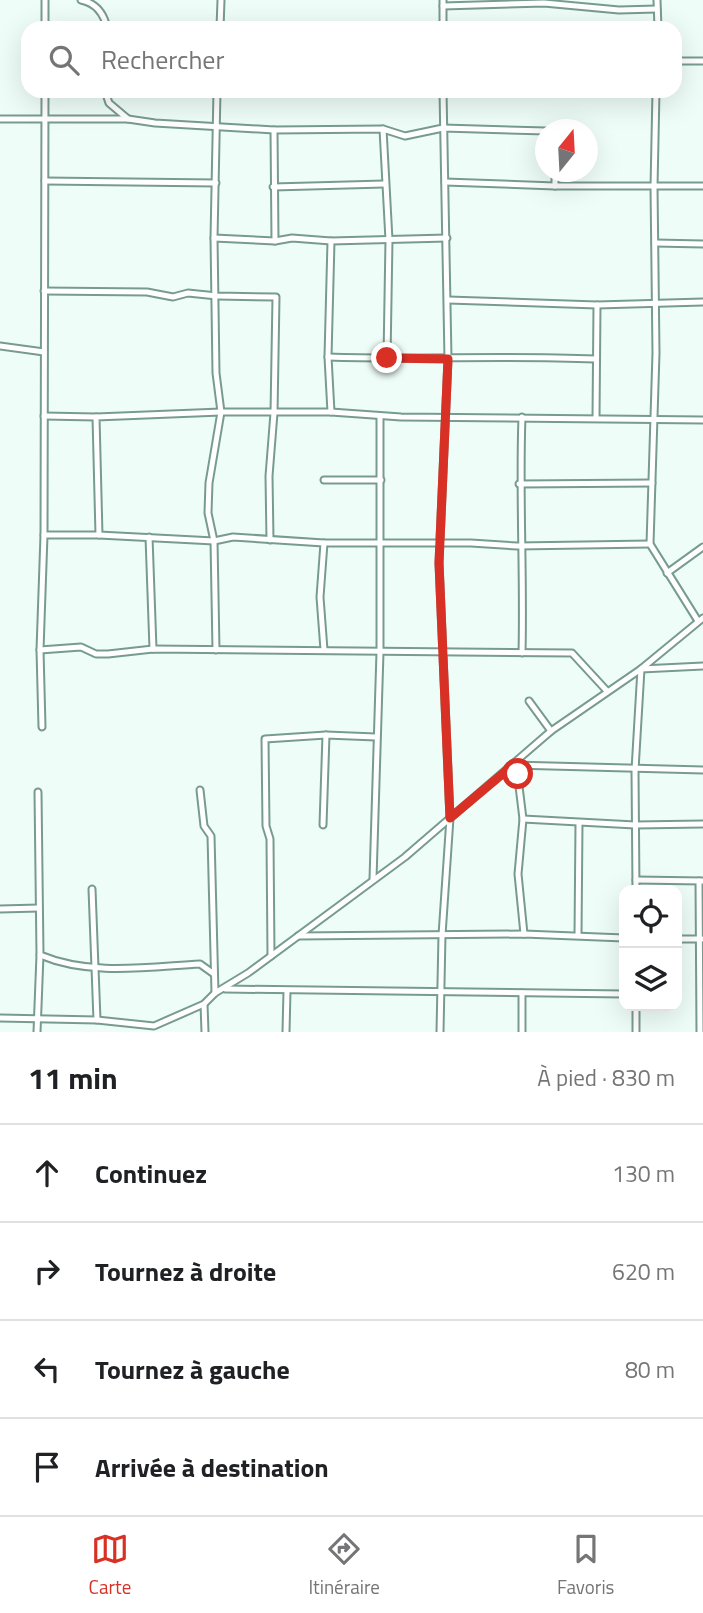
<!DOCTYPE html>
<html lang="fr">
<head>
<meta charset="utf-8">
<style>
  body { margin:0; font-family:"Titillium Web",sans-serif; background:#f6f6f6; color:#202124 }
  .controls { position:absolute; right:21px; bottom:21px; display:grid; overflow:hidden; border-radius:14px; box-shadow:0 7px 28px #0002 }
  .controls button { width:63px; height:63px; display:grid; place-items:center; padding:0; border:0; border-bottom:2px solid #e0e0e0; background:#fff; color:#202124; font:35px sans-serif }
  .compass { position:absolute; left:535px; top:119px; width:63px; height:63px; border-radius:50%; background:#fff; box-shadow:0 7px 28px #0002; rotate:18deg }
  .stop { position:absolute; width:21px; height:21px; margin:-16px; border:5px solid #d93025; border-radius:50%; background:#fff }
  .stop.end { background:#d93025; border-color:#fff; box-shadow:0 2px 7px #0008 }
  .list { margin:0; padding:0; list-style:none }
  h2 { display:flex; justify-content:space-between; align-items:center; height:91px; margin:0; padding:0 28px; font-size:30px }
  h2 small { font-size:23px; font-weight:400; color:#757577 }
  .list li { display:grid; grid-template-columns:46px 1fr auto; gap:21px; align-items:center; box-sizing:border-box; height:98px; padding:0 28px; border-top:2px solid #e0e0e0 }
  .list b { display:block; font-size:26px; white-space:nowrap }
  .list em { font-size:23px; font-style:normal; color:#757577 }
  .icon { flex:none; width:38px; height:38px; fill:none; stroke:currentColor; stroke-width:2; stroke-linecap:round; stroke-linejoin:round }
  .map { position:relative; flex:none; width:703px; height:1032px; overflow:hidden }
  .search { position:absolute; background:#fff; box-shadow:0 7px 28px #0002; left:21px; right:21px; top:21px; height:77px; display:flex; align-items:center; gap:18px; box-sizing:border-box; padding:0 24px; border-radius:21px; color:#757577; font-size:26px }
  .sheet { height:483px; background:#fff }
  nav { display:flex; justify-content:space-around; align-items:center; box-sizing:border-box; height:98px; border-top:2px solid #e0e0e0; background:#fff; font-size:19px; color:#757577 }
  nav a { display:grid; justify-items:center; gap:4px }
  nav .on { color:#d93025 }
  .map>svg:first-child { display:block }
  .lines { fill:none; stroke-linecap:round; stroke-linejoin:round }
  .minor-casing { stroke:#789b90; stroke-width:9 }
  .minor { stroke:#fff; stroke-width:5 }
  .route { stroke:#d93025; stroke-width:9 }
</style>
</head>
<body>
<div class="map">
<svg width="703" height="1032" viewBox="0 0 703 1032">
  <rect width="100%" height="100%" fill="#eefdf8"/>
  <g class="lines">
    <g class="minor-casing">
      <g id="minor">
        <path d="M45,0V28"/>
        <path d="M81,0C96,3 104,14 107,28"/>
        <path d="M443,0V28"/>
        <path d="M657,0L658,28"/>
        <path d="M443,6L544,3L619,10L657,9"/>
        <path d="M220,28L221,0"/>
        <path d="M675,61H703"/>
        <path d="M105,91L109,103L128,119"/>
        <path d="M656,91L654,187L656,353L650,544L698,621"/>
        <path d="M0,119H128L155,123L274,130L383,129L405,136L443,128L546,131"/>
        <path d="M383,129L389,240L387,358"/>
        <path d="M274,130L275,241"/>
        <path d="M45,181L216,183"/>
        <path d="M445,182L555,186H703"/>
        <path d="M555,186V172"/>
        <path d="M273,187L384,184"/>
        <path d="M214,238L275,241L292,238L331,241L447,238"/>
        <path d="M655,243L703,244"/>
        <path d="M44,291L147,292L173,297L188,293L217,296L276,297L274,413L269,476L270,540"/>
        <path d="M448,300L597,305L703,302"/>
        <path d="M0,346L44,352"/>
        <path d="M328,357C417,360 506,355 595,359"/>
        <path d="M331,412L328,357L331,241"/>
        <path d="M44,416L96,417"/>
        <path d="M596,418L597,305"/>
        <path d="M324,480H381"/>
        <path d="M519,484L652,483"/>
        <path d="M44,535H99L96,417L221,412H331L401,417L703,420"/>
        <path d="M99,535L214,541L233,537L324,543"/>
        <path d="M149,537L153,649"/>
        <path d="M667,573L703,547"/>
        <path d="M40,650L81,647L96,654H108L153,649L572,653L607,691"/>
        <path d="M216,650L214,541L208,513L209,483L221,412L216,373L214,238L217,91"/>
        <path d="M324,650L320,597L324,543H471L517,546L650,544"/>
        <path d="M522,653C524,574 519,495 522,417"/>
        <path d="M641,669L703,666"/>
        <path d="M529,701L551,731"/>
        <path d="M42,727L40,650L44,535L45,91"/>
        <path d="M513,765L703,770"/>
        <path d="M520,765L518,778L523,819L518,874L524,934"/>
        <path d="M200,790L204,826L211,836L215,993"/>
        <path d="M38,792L40,955C90,976 146,967 200,964L214,974"/>
        <path d="M523,819L635,825L703,824"/>
        <path d="M323,825L326,735"/>
        <path d="M373,879L380,652V416"/>
        <path d="M636,880L703,881"/>
        <path d="M699,881L700,1032"/>
        <path d="M92,889L97,1020"/>
        <path d="M636,890L635,770L641,669"/>
        <path d="M0,909L39,908"/>
        <path d="M578,935L579,823"/>
        <path d="M298,936L524,934L624,938"/>
        <path d="M677,939H702"/>
        <path d="M271,956L270,839L266,826L265,739L326,735L376,737"/>
        <path d="M225,989L624,994"/>
        <path d="M204,1004L205,1032"/>
        <path d="M0,1018L97,1020L154,1026L204,1004L215,993L248,973L405,857L551,731L641,669L703,618"/>
        <path d="M37,1032L40,955"/>
        <path d="M286,1032L287,991"/>
        <path d="M440,1032L442,935L450,818L439,563L448,359L443,91"/>
        <path d="M522,1032V993"/>
        <path d="M636,1032V1006"/>
      </g>
    </g>
    <use href="#minor" class="minor"/>
  </g>
  <g class="lines">
    <path class="route" d="M387,358L448,359L439,563L450,818L513,765H520L518,774"/>
  </g>
</svg>
<div class="controls">
<button><svg class="icon" aria-label="locate" viewBox="0 0 24 24"><circle cx="12" cy="12" r="6"/><path d="M12 2v4M12 18v4M2 12h4M18 12h4"/></svg></button>
<button><svg class="icon" aria-label="layers" viewBox="0 0 24 24"><path d="M12 4l9 5-9 5-9-5zM3 14l9 5 9-5"/></svg></button>
</div>
<svg class="compass" viewBox="-18 -18 36 36"><path d="M0-13l5 13h-10z" fill="#e53935"/><path d="M0 13l5-13h-10z" fill="#757577"/></svg>
<div class="stop" style="left:518px;top:774px"></div>
<div class="stop end" style="left:387px;top:358px"></div>
<div class="search"><svg class="icon" aria-label="search" viewBox="0 0 24 24"><circle cx="10" cy="10" r="6"/><path d="M15 15l6 6"/></svg>Rechercher</div>
</div>
<section class="sheet">
<h2>11 min<small>À pied · 830 m</small></h2>
<ul class="list">
<li><svg class="icon" aria-label="ahead" viewBox="0 0 24 24"><path d="M12 20V5M6 11l6-6 6 6"/></svg><div><b>Continuez</b></div><em>130 m</em></li>
<li><svg class="icon" aria-label="right" viewBox="0 0 24 24"><path d="M7 20v-9h11M14 6l5 5-5 5"/></svg><div><b>Tournez à droite</b></div><em>620 m</em></li>
<li><svg class="icon" aria-label="left" viewBox="0 0 24 24"><path d="M17 20v-9H6M10 6l-5 5 5 5"/></svg><div><b>Tournez à gauche</b></div><em>80 m</em></li>
<li><svg class="icon" aria-label="arrive" viewBox="0 0 24 24"><path d="M6 21V4h12l-3 4 3 4H6"/></svg><div><b>Arrivée à destination</b></div></li>
</ul>
</section>
<nav>
<a class="on"><svg class="icon" aria-label="map" viewBox="0 0 24 24"><path d="M3 6l6-2 6 2 6-2v14l-6 2-6-2-6 2zM9 4v14M15 6v14"/></svg>Carte</a>
<a><svg class="icon" aria-label="directions" viewBox="0 0 24 24"><path d="M12 3l9 9-9 9-9-9zM9 14v-3h6M13 9l2 2-2 2"/></svg>Itinéraire</a>
<a><svg class="icon" aria-label="saved" viewBox="0 0 24 24"><path d="M7 4h10v16l-5-4-5 4z"/></svg>Favoris</a>
</nav>
</body>
</html>
